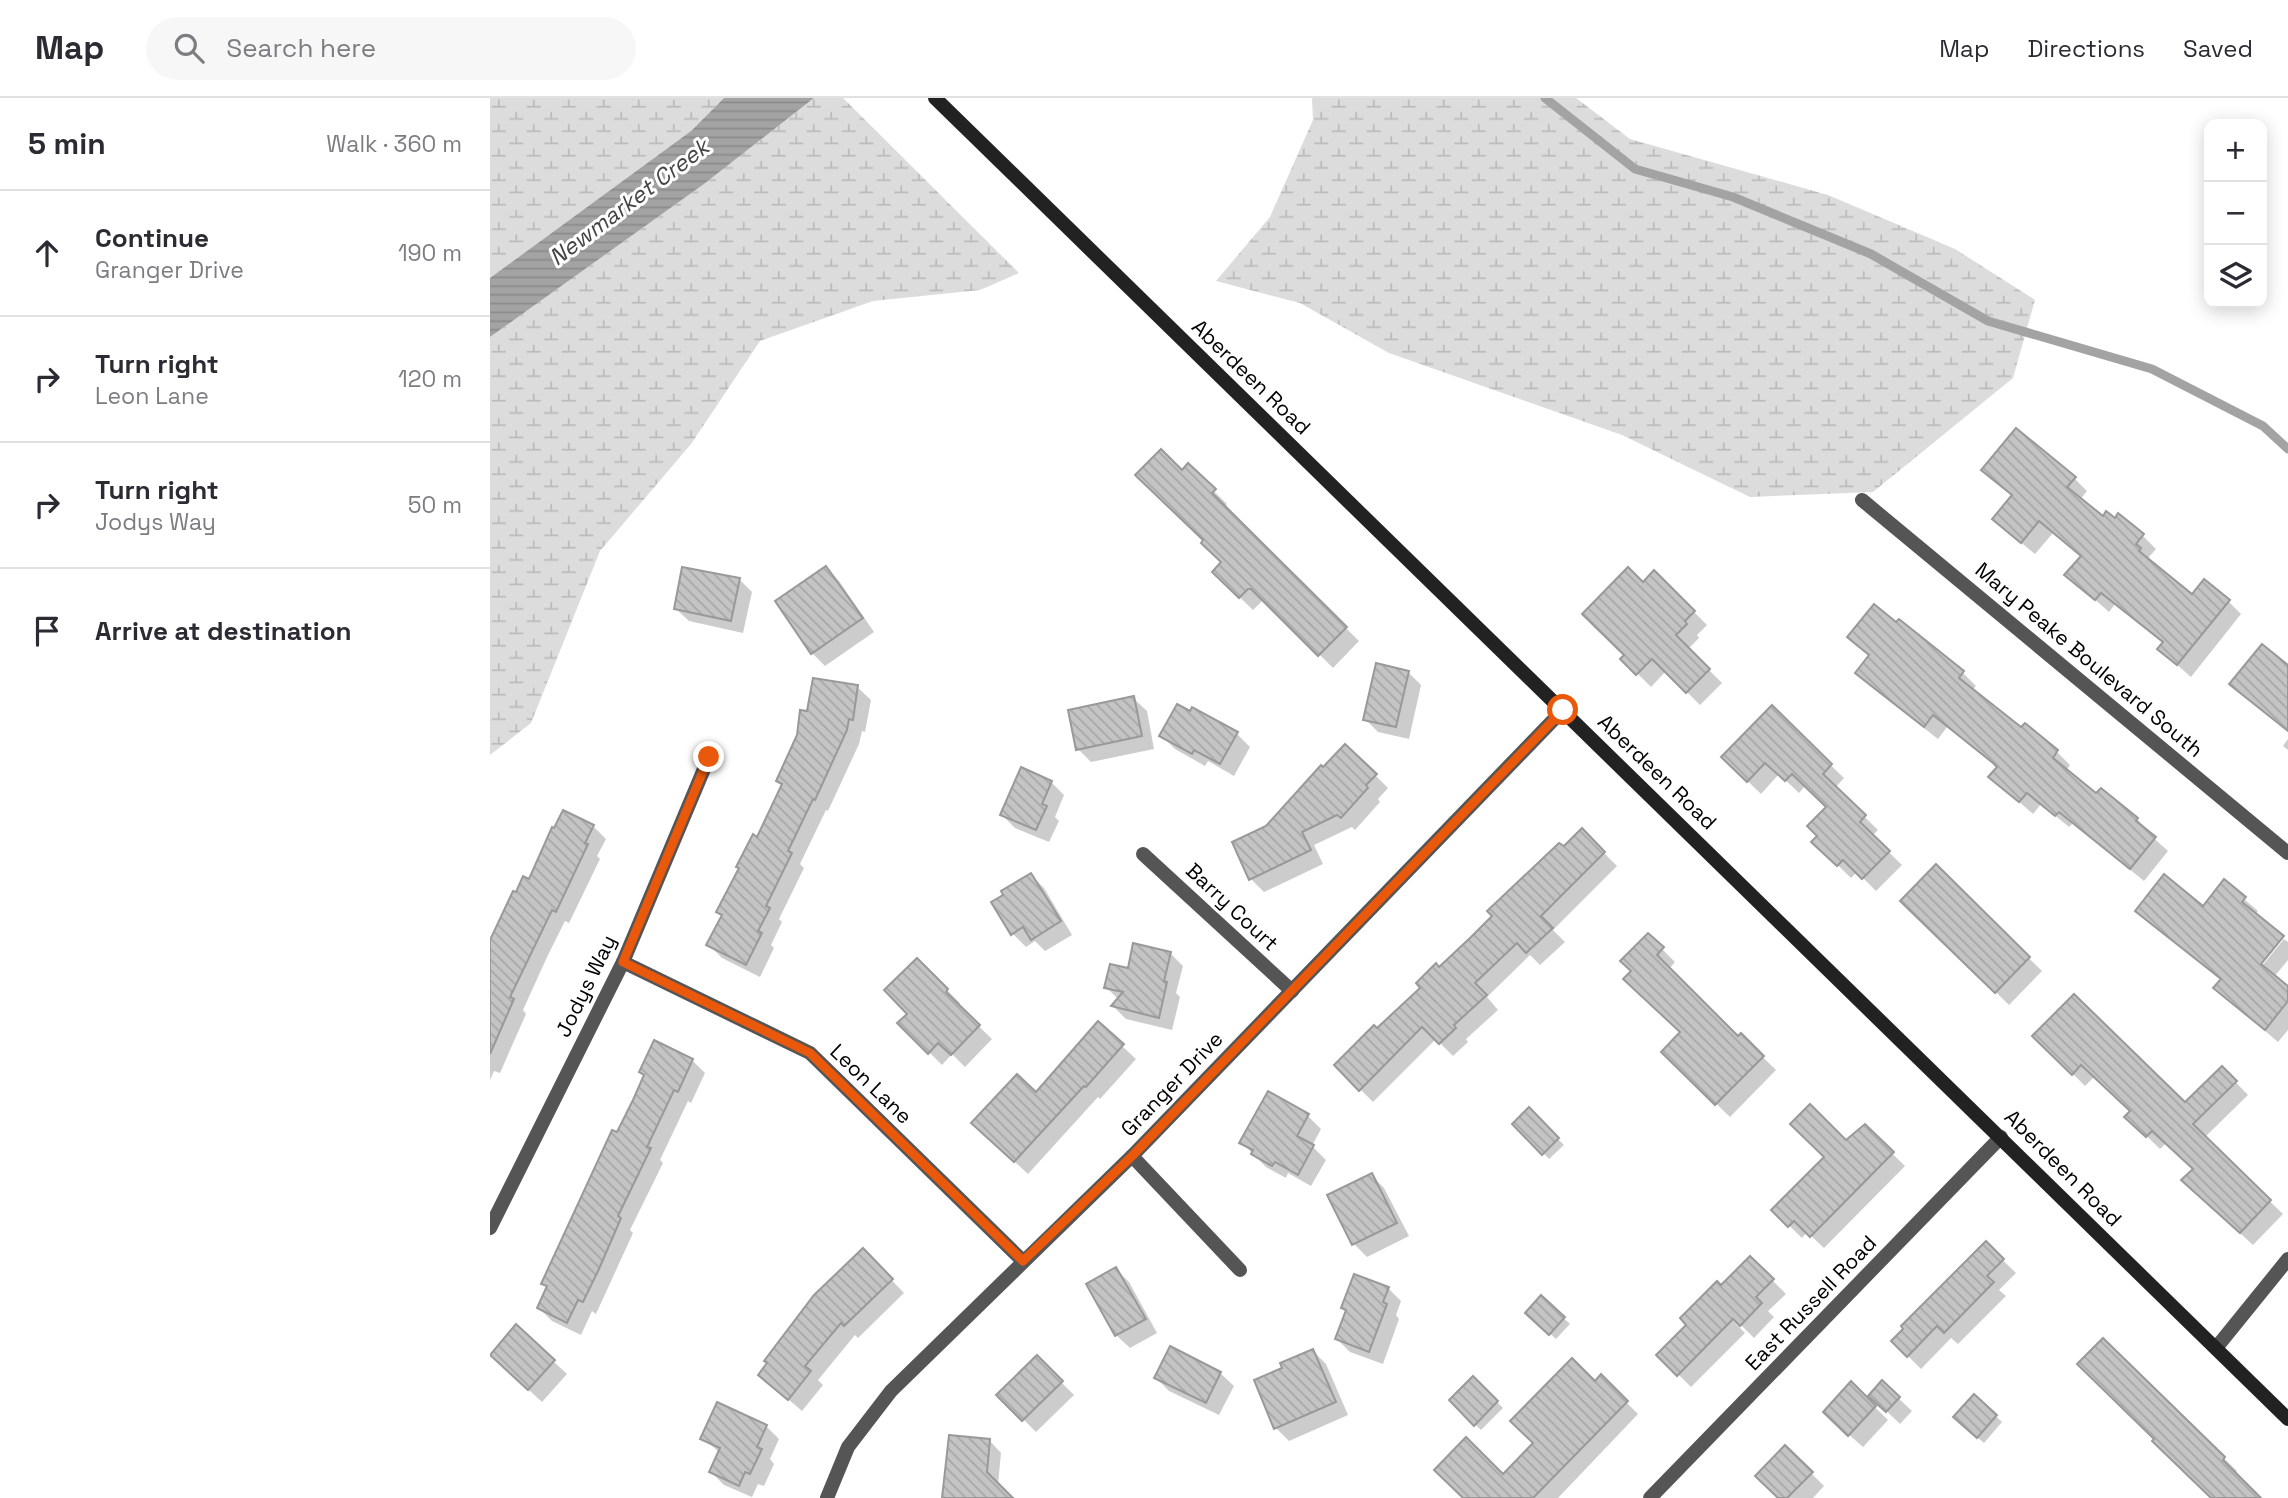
<!DOCTYPE html>
<html lang="en">
<head>
<meta charset="utf-8">
<style>
  body { margin:0; font-family:"Space Grotesk",sans-serif; background:#f7f7f7; color:#2b2b33 }
  .controls { position:absolute; right:21px; top:21px; display:grid; overflow:hidden; border-radius:14px; box-shadow:0 4px 18px #0003 }
  .controls button { width:63px; height:63px; display:grid; place-items:center; padding:0; border:0; border-bottom:2px solid #e1e1e2; background:#fff; color:#2b2b33; font:35px sans-serif }
  .stop { position:absolute; width:21px; height:21px; margin:-16px; border:5px solid #ea580c; border-radius:50%; background:#fff }
  .stop.end { background:#ea580c; border-color:#fff; box-shadow:0 2px 7px #0008 }
  .list { margin:0; padding:0; list-style:none }
  h2 { display:flex; justify-content:space-between; align-items:center; height:91px; margin:0; padding:0 28px; font-size:30px }
  h2 small { font-size:23px; font-weight:400; color:#7c7c81 }
  .list li { display:grid; grid-template-columns:46px 1fr auto; gap:21px; align-items:center; box-sizing:border-box; height:126px; padding:0 28px; border-top:2px solid #e1e1e2 }
  .list b { display:block; font-size:26px; white-space:nowrap }
  .list p { margin:0; font-size:23px; white-space:nowrap; color:#7c7c81 }
  .list em { font-size:23px; font-style:normal; color:#7c7c81 }
  .icon { flex:none; width:38px; height:38px; fill:none; stroke:currentColor; stroke-width:2; stroke-linecap:round; stroke-linejoin:round }
  .map { position:relative; flex:none; width:1798px; height:1400px; overflow:hidden }
  header { display:flex; align-items:center; gap:42px; box-sizing:border-box; height:98px; padding:0 35px; background:#fff; border-bottom:2px solid #e1e1e2 }
  header strong { font-size:33px }
  nav { display:flex; gap:38px; margin-inline-start:auto; font-size:24px }
  .search { width:490px; height:63px; background:#f7f7f7; display:flex; align-items:center; gap:18px; box-sizing:border-box; padding:0 24px; border-radius:38px; color:#7c7c81; font-size:26px }
  main { display:flex }
  aside { flex:1; background:#fff }
  .map>svg:first-child { display:block }
  .wetland { fill:url(#wetland-marsh) }
  .water { fill:url(#water-rules) }
  .shadow { fill:#0003 }
  .lines { fill:none; stroke-linecap:round; stroke-linejoin:round }
  .stream { stroke:#a3a3a3; stroke-width:9 }
  .building { fill:url(#building-back-hatch); stroke:#999; stroke-width:2 }
  .street { stroke:#555; stroke-width:14 }
  .secondary { stroke:#222; stroke-width:14 }
  .route { stroke:#ea580c; stroke-width:9 }
  .labels { text-anchor:middle; stroke-width:6; stroke-linejoin:round; paint-order:stroke }
  .street-label { font-size:21px; fill:#000; stroke:#fff }
  .water-label { font-size:23px; font-style:italic; fill:#444; stroke:#fff }
</style>
</head>
<body>
<header>
<strong>Map</strong>
<div class="search"><svg class="icon" aria-label="search" viewBox="0 0 24 24"><circle cx="10" cy="10" r="6"/><path d="M15 15l6 6"/></svg>Search here</div>
<nav><a>Map</a><a>Directions</a><a>Saved</a></nav>
</header>
<main>
<aside>
<h2>5 min<small>Walk · 360 m</small></h2>
<ul class="list">
<li><svg class="icon" aria-label="ahead" viewBox="0 0 24 24"><path d="M12 20V5M6 11l6-6 6 6"/></svg><div><b>Continue</b><p>Granger Drive</p></div><em>190 m</em></li>
<li><svg class="icon" aria-label="right" viewBox="0 0 24 24"><path d="M7 20v-9h11M14 6l5 5-5 5"/></svg><div><b>Turn right</b><p>Leon Lane</p></div><em>120 m</em></li>
<li><svg class="icon" aria-label="right" viewBox="0 0 24 24"><path d="M7 20v-9h11M14 6l5 5-5 5"/></svg><div><b>Turn right</b><p>Jodys Way</p></div><em>50 m</em></li>
<li><svg class="icon" aria-label="arrive" viewBox="0 0 24 24"><path d="M6 21V4h12l-3 4 3 4H6"/></svg><div><b>Arrive at destination</b></div></li>
</ul>
</aside>
<div class="map">
<svg width="1798" height="1400" viewBox="0 0 1798 1400">
  <defs>
    <pattern id="wetland-marsh" width="20" height="14" patternUnits="userSpaceOnUse" patternTransform="scale(1.75)"><rect width="20" height="14" fill="#dcdcdc"/><path d="M1 5h8M5 5V1M11 12h8M15 12V8" fill="none" stroke="#bbb"/></pattern>
    <pattern id="water-rules" width="6" height="5" patternUnits="userSpaceOnUse" patternTransform="scale(1.75)"><rect width="6" height="5" fill="#a3a3a3"/><path d="M0 2.5h6" fill="none" stroke="#8b8b8b"/></pattern>
    <pattern id="building-back-hatch" width="6" height="6" patternUnits="userSpaceOnUse" patternTransform="scale(1.75)"><rect width="6" height="6" fill="#c4c4c4"/><path d="M-1 5l2 2M0 0l6 6M5-1l2 2" fill="none" stroke="#a7a7a7"/></pattern>
  </defs>
  <rect width="100%" height="100%" fill="#fff"/>
  <g class="wetland">
    <path d="M0,0H234L201,33L0,180Z"/>
    <path d="M324,0H353L529,175L490,192L383,203L270,243L201,346L110,453L41,625L0,657V239L214,86Z"/>
    <path d="M822,0H1086L1140,41L1338,97L1465,151L1545,202L1523,280L1383,394L1260,399L1132,337L899,255L810,205L726,183L780,119L823,22Z"/>
  </g>
  <path class="water" d="M234,0H324L214,86L0,239V180L201,33Z"/>
  <g class="shadow">
    <path d="M698,368L737,406L734,410L869,543L843,570L776,503H772L763,512L737,487L733,464L715,443L692,374Z"/>
    <path d="M1493,372L1584,380L1597,393L1590,402L1613,421L1625,422L1629,418L1653,438L1666,451L1658,460L1703,498L1738,503L1751,516L1701,579L1669,551L1674,546L1625,506L1619,514L1577,477L1592,459L1563,435L1545,456L1517,433L1523,398Z"/>
    <path d="M336,470L349,483L384,534L335,568L322,555Z"/>
    <path d="M1164,474L1217,527L1207,537L1209,540L1198,551L1232,585L1210,607L1176,573L1161,589L1133,561L1136,557L1153,486Z"/>
    <path d="M249,481L262,494L253,535L199,523L185,510Z"/>
    <path d="M1409,523L1473,575L1486,588L1482,592L1531,632L1535,627L1567,654L1580,667L1576,673L1607,698L1647,721L1660,734L1659,736L1678,753L1654,783L1583,725L1579,729L1551,706L1543,716L1501,679L1508,670L1457,629L1448,641L1380,588L1367,575L1380,559L1359,539L1406,526Z"/>
    <path d="M918,574L931,587L919,641L888,634L875,621Z"/>
    <path d="M367,589L381,602L375,634L372,633L369,646L338,713L336,712L310,766L314,770L289,821L292,824L281,847L284,850L270,879L232,860L219,847L233,818L228,814L268,741L293,688L288,683L319,614Z"/>
    <path d="M643,600L657,613L664,651L601,664L588,651Z"/>
    <path d="M1282,610L1354,680L1345,690L1388,732L1382,738L1412,767L1386,793L1367,774L1361,780L1324,744L1330,738L1339,709L1316,687L1309,695L1289,676L1271,696L1233,659Z"/>
    <path d="M747,636L760,649L744,678L718,663L715,668L685,651L672,638Z"/>
    <path d="M1798,641V652L1793,648Z"/>
    <path d="M885,677L898,690L888,701L890,704L865,732L862,729L824,747L833,766L774,794L761,781L744,745Z"/>
    <path d="M561,684L574,697L565,719L569,723L559,744L525,730L512,717Z"/>
    <path d="M103,728L116,741L107,758L110,761L79,825L75,823L58,857L33,912L36,916L10,975L4,973L0,982V846L27,797Z"/>
    <path d="M1092,733L1127,768L1063,832L1075,844L1050,867L1040,857L997,899L1008,912L976,941L978,944L963,958L946,941L883,1004L846,967L888,932Z"/>
    <path d="M1446,769L1552,873L1519,907L1413,803Z"/>
    <path d="M541,777L554,790L582,837L555,853L545,843L536,849L523,836Z"/>
    <path d="M1734,784L1768,813L1765,817L1764,872L1767,874L1794,841L1798,844V862L1784,879L1798,891V932L1788,944L1725,890L1732,882L1661,825L1713,810Z"/>
    <path d="M1158,837L1185,864L1179,871L1248,941L1251,938L1286,972L1240,1019L1173,954L1192,935Z"/>
    <path d="M680,855L693,868L686,895L690,899L682,932L636,921L623,908L629,902L616,889L639,872Z"/>
    <path d="M427,862L470,905L468,908L502,941L475,969L462,956L452,967L410,925L420,916Z"/>
    <path d="M608,926L646,961L610,1001L608,999L538,1076L497,1038L546,996Z"/>
    <path d="M1545,938L1695,1006L1732,970L1758,997L1714,1040L1793,1116L1763,1147L1706,1095L1705,1071L1676,1045L1670,1051L1637,1019L1642,1013L1605,978L1595,988Z"/>
    <path d="M202,962L215,975L201,1005L198,1003L170,1062L173,1065L140,1132L143,1135L106,1216L102,1213L91,1237L62,1223L49,1210L58,1190L53,1185L128,1037Z"/>
    <path d="M1039,1012L1074,1047L1059,1061L1025,1026Z"/>
    <path d="M818,1018L831,1031L822,1048L836,1062L821,1088L798,1075L796,1080L776,1069L751,1044Z"/>
    <path d="M1375,1029L1415,1068L1334,1150L1317,1134L1312,1140L1283,1112Z"/>
    <path d="M881,1077L894,1090L919,1138L877,1159L864,1146L839,1098Z"/>
    <path d="M1496,1146L1526,1175L1509,1192L1516,1198L1468,1246L1461,1240L1431,1271L1403,1243Z"/>
    <path d="M373,1152L414,1195L368,1240L365,1237L328,1282L333,1287L312,1313L270,1277Z"/>
    <path d="M1260,1160L1296,1196L1278,1213L1284,1219L1264,1240L1238,1214L1236,1216L1255,1235L1201,1289L1169,1257Z"/>
    <path d="M626,1171L639,1184L667,1235L640,1250L626,1237Z"/>
    <path d="M898,1190L911,1203L906,1217L909,1221L893,1266L860,1254L847,1241L857,1214L853,1210Z"/>
    <path d="M1051,1199L1080,1226L1066,1241L1037,1215Z"/>
    <path d="M26,1229L77,1276L52,1304L14,1269Z"/>
    <path d="M1613,1242L1747,1373L1745,1376L1769,1400H1724Z"/>
    <path d="M823,1253L836,1266L858,1317L799,1343L786,1330L794,1271Z"/>
    <path d="M547,1260L584,1297L546,1334L509,1297Z"/>
    <path d="M730,1275L744,1288L729,1317L679,1293L666,1280Z"/>
    <path d="M1111,1279L1148,1316L1068,1400H975L1013,1378Z"/>
    <path d="M983,1280L1013,1310L991,1332L961,1302Z"/>
    <path d="M1392,1285L1422,1313L1410,1326L1381,1298Z"/>
    <path d="M1361,1286L1398,1322L1373,1349L1348,1327Z"/>
    <path d="M1484,1298L1512,1324L1494,1345L1471,1325Z"/>
    <path d="M276,1328L289,1341L280,1361L284,1366L274,1388L268,1386L262,1399L234,1387L221,1374L230,1355L213,1340Z"/>
    <path d="M500,1343L511,1355L508,1387L521,1400H454Z"/>
    <path d="M1295,1349L1334,1388L1323,1400H1290Z"/>
  </g>
  <g class="lines">
    <path class="stream" d="M1055,0L1145,71L1243,99L1381,156L1498,223L1662,271L1773,328L1798,351"/>
  </g>
  <g class="building">
    <path d="M1526,330L1586,379L1577,389L1613,418L1616,413L1625,420L1628,415L1654,436L1646,446L1651,450L1649,453L1702,496L1714,481L1740,502L1687,567L1667,551L1673,544L1611,495L1605,502L1574,477L1591,458L1549,423L1531,445L1502,421L1522,397L1491,372Z"/>
    <path d="M671,351L692,372L698,365L726,391L722,395L857,529L828,558L761,491H758L749,500L722,474L731,464L711,445L713,442L645,377Z"/>
    <path d="M336,468L373,520L321,556L285,503Z"/>
    <path d="M192,469L250,480L241,523L184,511Z"/>
    <path d="M1138,469L1153,484L1164,472L1205,513L1195,523L1197,526L1186,537L1220,571L1196,595L1162,561L1146,577L1130,561L1134,557L1092,516Z"/>
    <path d="M1384,506L1406,524L1409,521L1474,573L1469,580L1531,629L1535,625L1568,652L1563,660L1606,695L1611,690L1648,720L1646,723L1666,739L1640,771L1569,714L1565,718L1537,695L1529,704L1498,679L1507,669L1503,665L1443,617L1434,629L1365,575L1379,557L1357,539Z"/>
    <path d="M1772,546L1798,567V633L1739,586Z"/>
    <path d="M886,565L919,573L906,629L873,622Z"/>
    <path d="M323,580L368,587L363,622L359,621L357,632L325,702L323,701L298,753L302,755L276,808L280,810L268,833L272,835L256,867L216,847L232,817L226,814L249,770L246,769L263,736L267,739L292,686L286,683L307,637L310,612L317,613Z"/>
    <path d="M644,598L652,638L586,652L578,612Z"/>
    <path d="M687,606L700,613L702,609L748,634L730,666L704,652L702,656L669,638Z"/>
    <path d="M1282,607L1342,666L1333,676L1376,717L1370,724L1400,753L1372,781L1353,762L1347,768L1321,744L1327,738L1317,728L1336,709L1302,676L1295,683L1275,665L1257,684L1231,659Z"/>
    <path d="M855,646L887,676L876,687L878,690L851,720L847,717L812,734L821,752L759,782L742,744L776,728L831,667L833,669Z"/>
    <path d="M531,669L562,683L552,706L557,708L546,732L510,717Z"/>
    <path d="M73,712L104,727L95,745L98,746L66,814L62,812L20,899L24,901L0,956V842L23,793L26,794L33,778L39,781L62,729L64,730Z"/>
    <path d="M1092,730L1115,754L1051,818L1063,830L1036,855L1027,845L985,885L997,897L964,927L966,930L949,946L932,929L869,993L844,967L884,927L887,930L930,890L926,885L946,865L949,869L980,840L1002,818L997,813L1069,745L1074,748Z"/>
    <path d="M1446,766L1540,859L1505,895L1410,803Z"/>
    <path d="M541,775L571,823L541,842L533,829L521,837L501,804L513,797L511,793Z"/>
    <path d="M1674,776L1713,808L1734,781L1756,799L1752,804L1794,838L1771,866L1798,888V903L1775,932L1723,890L1731,881L1645,813Z"/>
    <path d="M1158,835L1174,849L1167,857L1248,938L1251,935L1274,958L1225,1007L1171,954L1190,934L1133,881L1141,873L1130,863Z"/>
    <path d="M643,845L681,854L674,883L677,884L669,920L621,908L633,894L614,890L620,866L638,870Z"/>
    <path d="M427,860L458,891L456,894L490,927L461,957L448,945L438,956L407,925L417,916L394,892Z"/>
    <path d="M1584,896L1695,1004L1732,968L1747,983L1703,1026L1781,1102L1750,1135L1691,1082L1703,1071L1662,1033L1656,1039L1634,1019L1640,1013L1591,967L1582,977L1542,938Z"/>
    <path d="M608,923L634,946L596,989L594,988L524,1064L481,1025L527,976L546,994Z"/>
    <path d="M164,942L203,961L188,994L184,992L157,1049L161,1050L128,1118L131,1120L109,1171L93,1204L88,1202L77,1225L47,1210L57,1188L51,1186L122,1032L127,1034L143,1002L154,977L149,974Z"/>
    <path d="M778,993L819,1016L807,1038L824,1047L808,1077L785,1064L782,1068L761,1056L763,1052L749,1045Z"/>
    <path d="M1320,1006L1356,1042L1375,1026L1404,1054L1320,1139L1304,1123L1298,1129L1281,1112L1334,1059L1300,1026Z"/>
    <path d="M1039,1009L1069,1040L1052,1057L1022,1026Z"/>
    <path d="M882,1075L907,1125L862,1147L837,1097Z"/>
    <path d="M1496,1143L1514,1161L1497,1178L1504,1184L1454,1235L1447,1228L1417,1259L1401,1243L1413,1231L1411,1228Z"/>
    <path d="M373,1150L403,1181L354,1228L351,1225L315,1268L321,1273L298,1302L268,1277L277,1265L274,1263L324,1197Z"/>
    <path d="M1260,1158L1284,1181L1266,1199L1272,1205L1250,1228L1243,1221L1187,1278L1166,1257L1196,1227L1190,1220L1227,1183L1231,1187Z"/>
    <path d="M626,1169L656,1221L625,1238L596,1186Z"/>
    <path d="M864,1176L899,1189L893,1204L897,1206L879,1254L845,1241L856,1212L851,1210Z"/>
    <path d="M1051,1197L1075,1219L1059,1237L1035,1215Z"/>
    <path d="M26,1226L65,1262L38,1292L0,1257Z"/>
    <path d="M1613,1240L1735,1359L1733,1362L1771,1400H1721L1662,1343L1664,1341L1587,1266Z"/>
    <path d="M680,1248L731,1274L716,1305L664,1280Z"/>
    <path d="M823,1251L846,1304L784,1331L764,1282L792,1270L790,1265Z"/>
    <path d="M547,1257L573,1283L532,1323L506,1297Z"/>
    <path d="M1082,1260L1105,1283L1111,1276L1138,1303L1043,1400H973L944,1372L976,1339L1013,1376L1043,1345L1020,1323Z"/>
    <path d="M983,1278L1008,1303L984,1328L959,1302Z"/>
    <path d="M1392,1282L1410,1299L1396,1314L1378,1298Z"/>
    <path d="M1361,1283L1386,1308L1358,1338L1333,1314Z"/>
    <path d="M1484,1296L1507,1317L1487,1340L1463,1319Z"/>
    <path d="M227,1304L277,1327L267,1349L272,1351L260,1376L255,1374L249,1388L219,1374L230,1350L210,1341Z"/>
    <path d="M459,1337L500,1341L497,1374L523,1400H452Z"/>
    <path d="M1295,1347L1323,1374L1297,1400H1288L1265,1378Z"/>
  </g>
  <g class="lines">
    <g class="street">
      <path d="M1372,402L1798,755"/>
      <path d="M653,756L802,893"/>
      <path d="M133,864L320,955L533,1163"/>
      <path d="M642,1058L750,1172"/>
      <path d="M0,1130L133,864L219,659"/>
      <path d="M1726,1250L1798,1161"/>
      <path d="M337,1400L358,1349L401,1293L642,1058L1073,612"/>
      <path d="M1160,1400L1511,1039"/>
    </g>
    <path class="secondary" d="M445,0L1798,1321"/>
  </g>
  <g class="lines">
    <path class="route" d="M219,659L133,864L320,955L533,1163L642,1058L1073,612"/>
  </g>
  <g class="labels">
    <g class="street-label">
      <text transform="translate(761 279) rotate(44)" y="7">Aberdeen Road</text>
      <text transform="translate(1599 562) rotate(40)" y="7">Mary Peake Boulevard South</text>
      <text transform="translate(1167 674) rotate(44)" y="7">Aberdeen Road</text>
      <text transform="translate(742 809) rotate(43)" y="7">Barry Court</text>
      <text transform="translate(96 888) rotate(-64)" y="7">Jodys Way</text>
      <text transform="translate(381 986) rotate(44)" y="7">Leon Lane</text>
      <text transform="translate(682 986) rotate(-46)" y="7">Granger Drive</text>
      <text transform="translate(1573 1070) rotate(45)" y="7">Aberdeen Road</text>
      <text transform="translate(1321 1205) rotate(-46)" y="7">East Russell Road</text>
    </g>
    <g class="water-label">
      <text transform="translate(139 104) rotate(-37)" y="8">Newmarket Creek</text>
    </g>
  </g>
</svg>
<div class="controls">
<button>+</button>
<button>−</button>
<button><svg class="icon" aria-label="layers" viewBox="0 0 24 24"><path d="M12 4l9 5-9 5-9-5zM3 14l9 5 9-5"/></svg></button>
</div>
<div class="stop" style="left:1073px;top:612px"></div>
<div class="stop end" style="left:219px;top:659px"></div>
</div>
</main>
</body>
</html>
